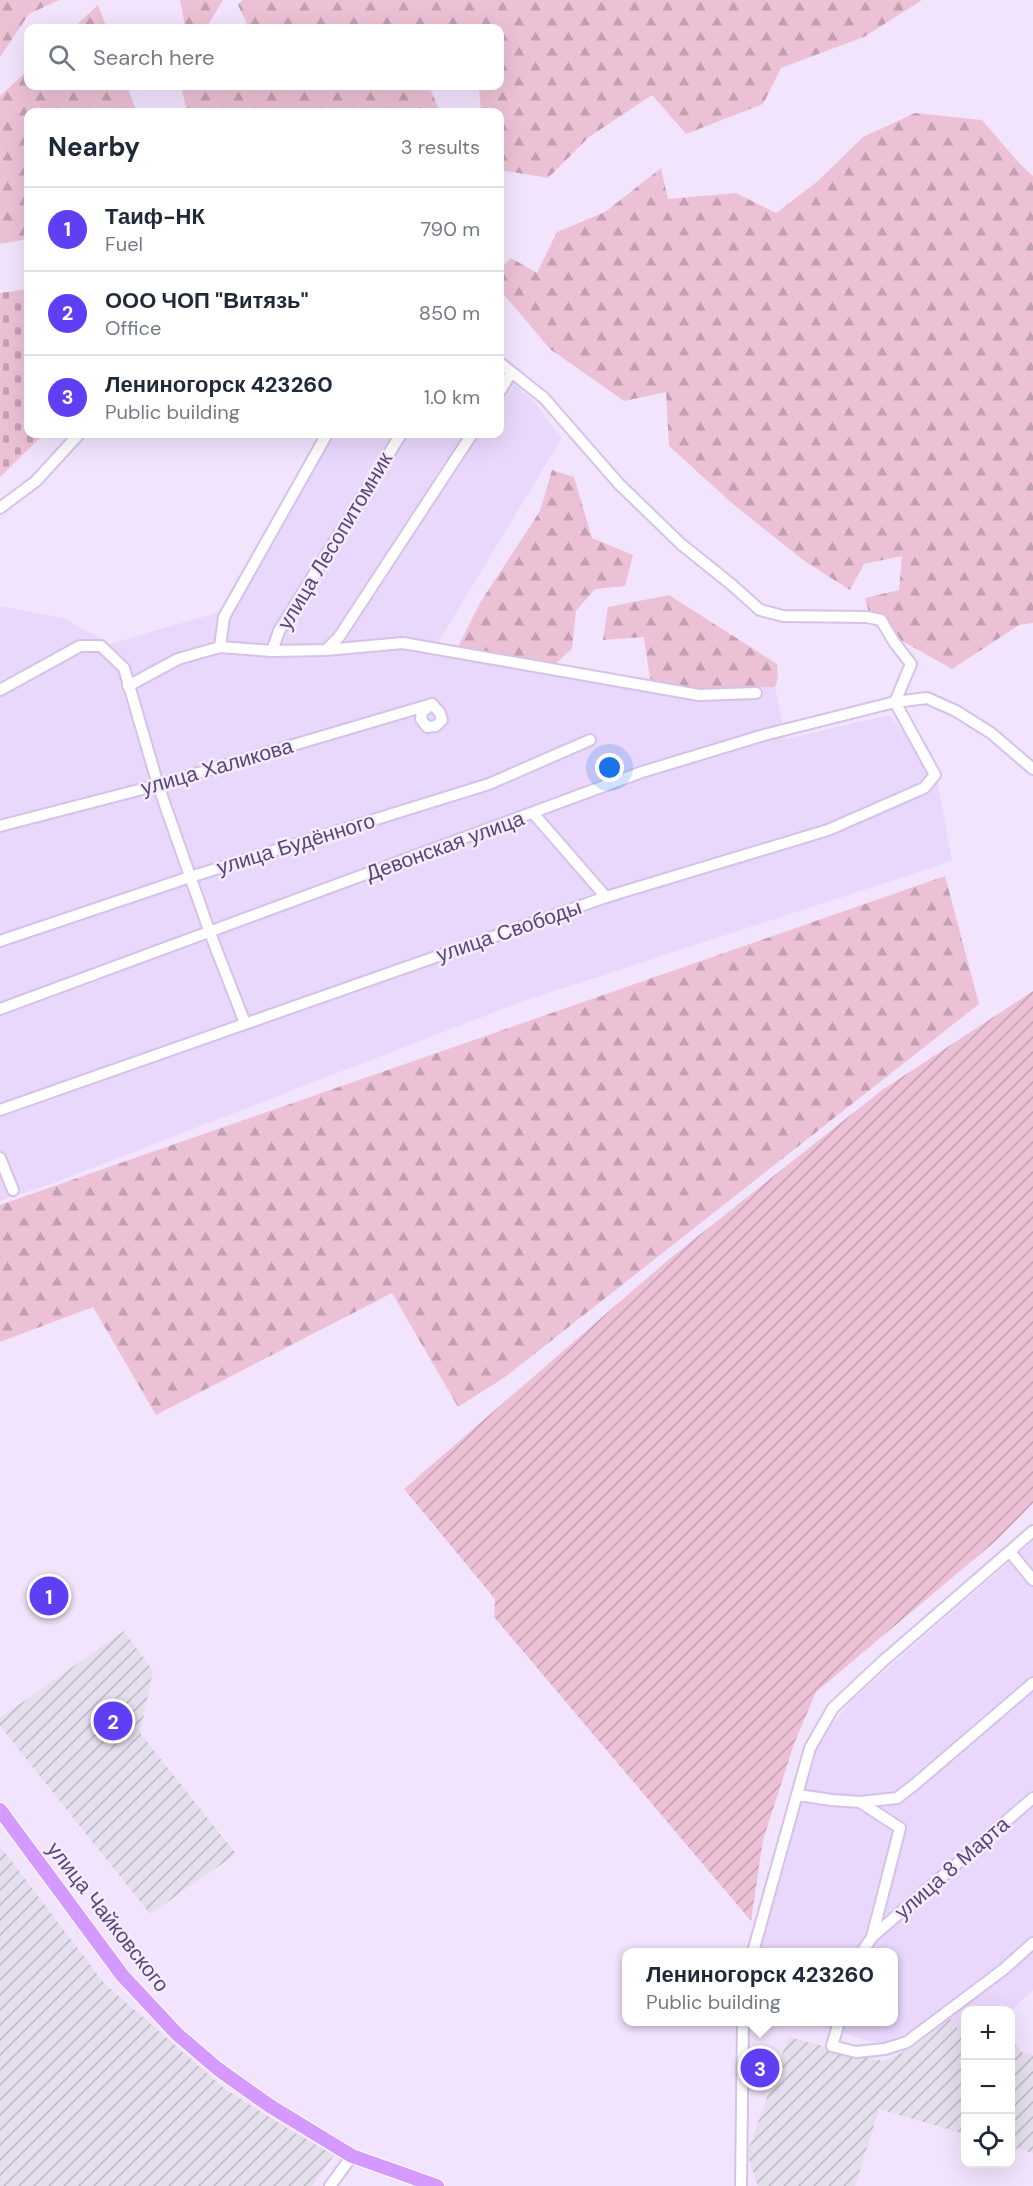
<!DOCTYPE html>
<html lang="en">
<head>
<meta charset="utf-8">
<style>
  body { margin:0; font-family:"DM Sans",sans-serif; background:#f6f6f7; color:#1f2937 }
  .controls { position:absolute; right:18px; bottom:18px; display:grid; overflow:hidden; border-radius:12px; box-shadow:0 6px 24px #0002 }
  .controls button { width:54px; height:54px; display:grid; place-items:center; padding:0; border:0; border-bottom:2px solid #e0e1e3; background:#fff; color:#1f2937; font:30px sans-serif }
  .you { position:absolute; left:610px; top:768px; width:21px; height:21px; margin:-15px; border:4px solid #fff; border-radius:50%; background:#1a73e8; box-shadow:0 0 0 9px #1a73e833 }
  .badge { display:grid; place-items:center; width:39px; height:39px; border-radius:50%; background:#5f3ff3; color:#fff; font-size:20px; font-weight:700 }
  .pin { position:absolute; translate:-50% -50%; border:3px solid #fff; box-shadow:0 2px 6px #0006 }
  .popup { position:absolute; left:622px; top:1948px; width:276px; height:78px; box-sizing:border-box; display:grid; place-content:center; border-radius:12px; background:#fff; filter:drop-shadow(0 2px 4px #0005); font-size:20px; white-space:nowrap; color:#747a83 }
  .popup b { font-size:22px; color:#1f2937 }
  .popup::after { content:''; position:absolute; left:50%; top:100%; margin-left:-12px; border:12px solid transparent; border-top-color:#fff }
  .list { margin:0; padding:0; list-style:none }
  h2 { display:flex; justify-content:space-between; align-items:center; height:78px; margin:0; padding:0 24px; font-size:26px }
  h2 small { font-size:20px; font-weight:400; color:#747a83 }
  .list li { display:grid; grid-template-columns:39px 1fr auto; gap:18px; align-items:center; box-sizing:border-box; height:84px; padding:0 24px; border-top:2px solid #e0e1e3 }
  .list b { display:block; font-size:22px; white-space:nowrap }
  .list p { margin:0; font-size:20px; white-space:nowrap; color:#747a83 }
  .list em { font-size:20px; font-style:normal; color:#747a83 }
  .icon { flex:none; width:33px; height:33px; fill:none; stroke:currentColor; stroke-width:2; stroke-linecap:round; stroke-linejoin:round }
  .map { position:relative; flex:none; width:1033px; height:2186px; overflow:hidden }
  .search { position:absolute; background:#fff; box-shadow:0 6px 24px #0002; left:24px; top:24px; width:480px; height:66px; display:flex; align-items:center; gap:15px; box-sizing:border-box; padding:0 21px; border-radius:12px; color:#747a83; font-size:22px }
  .panel { position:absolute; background:#fff; box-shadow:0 6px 24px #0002; left:24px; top:108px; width:480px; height:330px; border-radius:12px }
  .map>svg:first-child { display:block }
  .residential { fill:#ead8fc }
  .industrial { fill:url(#industrial-furrows) }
  .forest { fill:url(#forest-firs) }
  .cemetery { fill:url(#cemetery-stones) }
  .garden { fill:url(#garden-furrows) }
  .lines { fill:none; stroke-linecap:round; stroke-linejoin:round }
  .minor-casing { stroke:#d4c3e9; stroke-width:14 }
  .major-casing { stroke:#fff; stroke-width:16 }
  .minor { stroke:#fff; stroke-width:10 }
  .major { stroke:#d59aff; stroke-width:14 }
  .labels { text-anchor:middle; stroke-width:5; stroke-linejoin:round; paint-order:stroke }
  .street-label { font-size:21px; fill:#574779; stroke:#f7ecff }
</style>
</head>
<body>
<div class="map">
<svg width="1033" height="2186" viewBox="0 0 1033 2186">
  <defs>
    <pattern id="industrial-furrows" width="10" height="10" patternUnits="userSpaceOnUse" patternTransform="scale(1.5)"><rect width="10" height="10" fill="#e5dfed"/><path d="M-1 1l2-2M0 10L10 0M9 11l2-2" fill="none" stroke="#bcb7c5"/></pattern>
    <pattern id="forest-firs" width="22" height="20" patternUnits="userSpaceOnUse" patternTransform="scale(1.5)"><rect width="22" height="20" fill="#edc1d5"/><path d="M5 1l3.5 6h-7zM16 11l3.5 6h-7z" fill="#c39fb2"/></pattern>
    <pattern id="cemetery-stones" width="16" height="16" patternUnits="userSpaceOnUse" patternTransform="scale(1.5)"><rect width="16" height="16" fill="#edc1d5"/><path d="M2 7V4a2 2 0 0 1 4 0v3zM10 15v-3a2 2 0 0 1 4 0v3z" fill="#c39fb2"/></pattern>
    <pattern id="garden-furrows" width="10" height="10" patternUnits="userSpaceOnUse" patternTransform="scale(1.5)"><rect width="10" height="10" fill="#edc1d5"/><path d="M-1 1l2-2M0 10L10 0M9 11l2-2" fill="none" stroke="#c39fb2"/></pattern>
  </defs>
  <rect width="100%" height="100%" fill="#f3e4fe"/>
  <g class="residential">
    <path d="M500,372L532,399L562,438L437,644L640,679L683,689L775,687L786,739L889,715L935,767L952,861L518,1003L51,1184L0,1201V606L63,618L110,644L236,607L335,434H500Z"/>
    <path d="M1033,1541V1990L1011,2011L966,2010L965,2038L950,2019L904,2052L809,2022H894V1952H760L813,1748L852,1700Z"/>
  </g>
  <g class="industrial">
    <path d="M124,1631L153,1671L140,1733L236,1854L150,1914L0,1726V1718Z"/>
    <path d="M0,1846L104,1983L225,2089L290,2130L334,2155L312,2186H0Z"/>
    <path d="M950,2019L965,2038V2134L879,2109L855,2186H758L747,2154L788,2037L883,2061L904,2052Z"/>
    <path d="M1011,2039L1023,2053L1033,2055V2153L1011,2147Z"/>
  </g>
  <g class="forest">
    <path d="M0,0H59L29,14L0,57Z"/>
    <path d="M180,0H223L208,25L185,26Z"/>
    <path d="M242,0H922L864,37L781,68L763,104L686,134L652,95L589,137L548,178L500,170V112H481L479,86H500V28H249L238,5Z"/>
    <path d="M98,5L107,28H73Z"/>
    <path d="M28,70V86H127L137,112H28V239L0,244V96Z"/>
    <path d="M181,86H429L440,112H187Z"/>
    <path d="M915,113L982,120L1020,164L1033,176V623L1019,625L952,669L872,624L865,598L899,590L902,556L864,564L850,590L803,560L734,505L669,446L666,392L624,401L550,349L500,290V269L511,258L537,273L557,232L605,212L661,168L668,199L736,193L776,213L818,181L863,137Z"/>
    <path d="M552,470L574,477L592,538L633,555L625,586L595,589L576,611L572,649L554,665L458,647L480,603L540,511Z"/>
    <path d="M669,595L777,664L778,679L775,687L683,689L650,679L644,637L603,640L608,607Z"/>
    <path d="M945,876L979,1004L505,1377L458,1407L392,1293L156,1415L93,1307L0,1342V1205Z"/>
  </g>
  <path class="cemetery" d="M28,289V434H44L0,477V293Z"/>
  <path class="garden" d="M1033,991V1503L997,1540L816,1692L794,1744L763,1840L751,1921L494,1617L495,1599L404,1489L668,1260L882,1090Z"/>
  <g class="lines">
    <g class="minor-casing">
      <g id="minor">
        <path d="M500,363L544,398L619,484L681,544L732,585L760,610L783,616L867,617L881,620L894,642L911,664L895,702"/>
        <path d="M500,391L511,373"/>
        <path d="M0,508L36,481L79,434"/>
        <path d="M220,647L224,617L327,434"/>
        <path d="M326,650L403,643L699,695L756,693"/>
        <path d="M272,651L279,631L401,434"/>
        <path d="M128,686L178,659L220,647L272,651L326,650L339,637L472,434"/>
        <path d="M0,690L80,646H101L124,668L158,785L210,933L245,1023"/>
        <path d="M432,704L440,713L442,720L436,726L427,727L421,719L422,712Z"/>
        <path d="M533,813L606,897"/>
        <path d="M0,826L158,785L432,704"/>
        <path d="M0,941L190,877L489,784L590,740"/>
        <path d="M0,1009L642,772L764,735L895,702L927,698L956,711L991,733L1033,769"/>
        <path d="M0,1110L606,897L828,830L924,788L935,775L895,702"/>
        <path d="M0,1158L13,1190"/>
        <path d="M1010,1552L1033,1580"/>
        <path d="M798,1795L832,1800L860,1802L897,1798L914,1785L1033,1683"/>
        <path d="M860,1802L900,1828L872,1937L862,1952"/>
        <path d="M872,1937L1033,1798"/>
        <path d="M753,1952L810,1748L833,1708L882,1662L1033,1531"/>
        <path d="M839,2022L832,2046L856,2052L885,2049L907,2042L1004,1969L1033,1943"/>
        <path d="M330,2186L352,2156"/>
        <path d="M741,2186L743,2022"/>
      </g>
    </g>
    <g class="major-casing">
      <path id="major" d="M0,1810L122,1975L177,2034L218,2069L270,2106L352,2156L437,2186"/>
    </g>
    <use href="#minor" class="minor"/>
    <use href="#major" class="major"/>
  </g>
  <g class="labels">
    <g class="street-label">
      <text transform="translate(335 541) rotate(-59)" y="7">улица Лесопитомник</text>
      <text transform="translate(217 767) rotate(-16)" y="7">улица Халикова</text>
      <text transform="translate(296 844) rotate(-17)" y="7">улица Будённого</text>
      <text transform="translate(445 846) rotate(-20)" y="7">Девонская улица</text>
      <text transform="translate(509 931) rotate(-19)" y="7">улица Свободы</text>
      <text transform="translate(952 1868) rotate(-41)" y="7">улица 8 Марта</text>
      <text transform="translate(108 1917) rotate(52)" y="7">улица Чайковского</text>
    </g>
  </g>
</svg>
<div class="controls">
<button>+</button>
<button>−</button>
<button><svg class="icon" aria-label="locate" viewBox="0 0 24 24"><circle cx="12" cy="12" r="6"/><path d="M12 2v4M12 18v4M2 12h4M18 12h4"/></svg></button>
</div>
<div class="you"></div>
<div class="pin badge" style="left:49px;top:1596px">1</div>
<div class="pin badge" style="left:113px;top:1721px">2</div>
<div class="pin badge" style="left:760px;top:2068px">3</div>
<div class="popup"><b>Лениногорск 423260</b>Public building</div>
<div class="search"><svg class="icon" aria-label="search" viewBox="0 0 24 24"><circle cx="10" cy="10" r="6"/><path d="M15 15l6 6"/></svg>Search here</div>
<section class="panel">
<h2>Nearby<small>3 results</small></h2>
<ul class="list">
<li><span class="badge">1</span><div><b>Таиф-НК</b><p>Fuel</p></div><em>790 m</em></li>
<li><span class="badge">2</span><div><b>ООО ЧОП &quot;Витязь&quot;</b><p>Office</p></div><em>850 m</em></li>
<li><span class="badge">3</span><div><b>Лениногорск 423260</b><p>Public building</p></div><em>1.0 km</em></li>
</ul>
</section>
</div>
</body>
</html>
